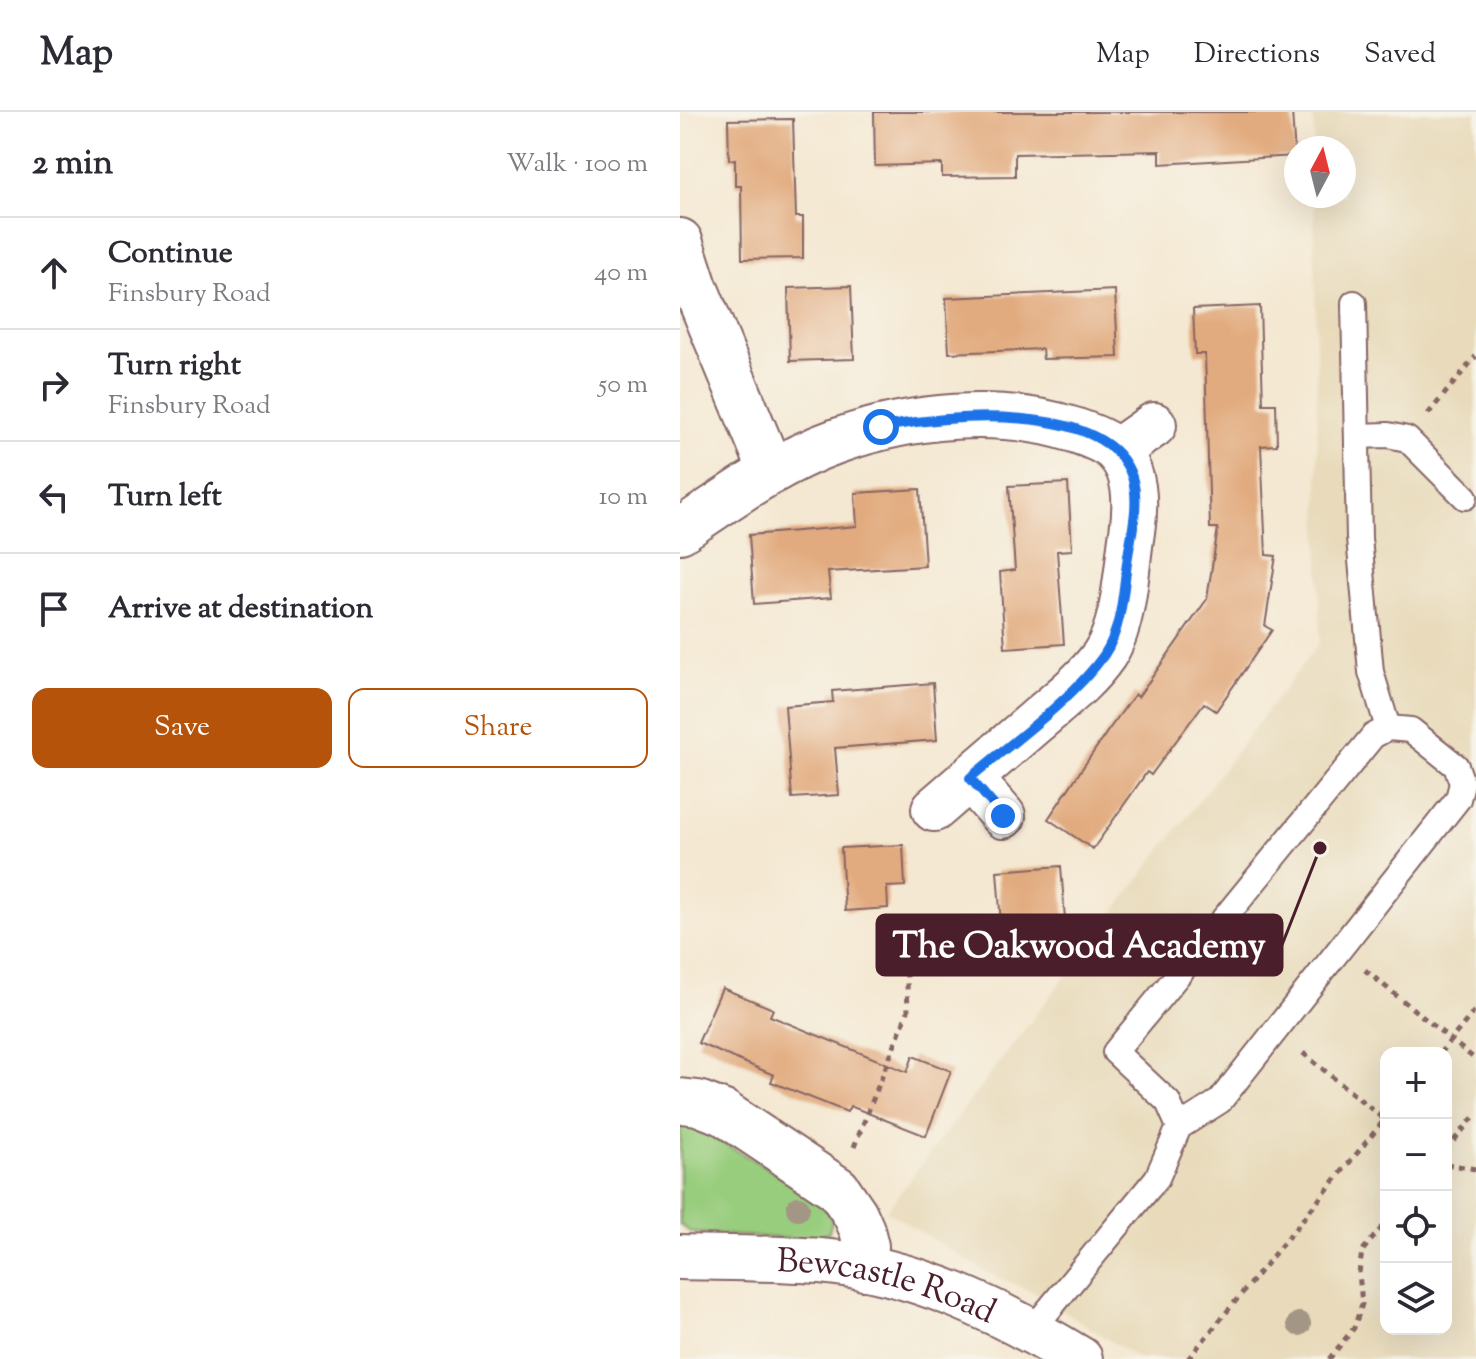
<!DOCTYPE html>
<html lang="en">
<head>
<meta charset="utf-8">
<style>
  body { margin:0; font-family:"Sorts Mill Goudy",serif; background:#f7f7f7; color:#2b2b33 }
  .controls { position:absolute; right:24px; bottom:24px; display:grid; overflow:hidden; border-radius:16px; box-shadow:0 8px 32px #0002 }
  .controls button { width:72px; height:72px; display:grid; place-items:center; padding:0; border:0; border-bottom:2px solid #e1e1e2; background:#fff; color:#2b2b33; font:40px sans-serif }
  .compass { position:absolute; left:604px; top:24px; width:72px; height:72px; border-radius:50%; background:#fff; box-shadow:0 8px 32px #0002; rotate:7deg }
  .stop { position:absolute; width:24px; height:24px; margin:-18px; border:6px solid #1a73e8; border-radius:50%; background:#fff }
  .stop.end { background:#1a73e8; border-color:#fff; box-shadow:0 2px 8px #0008 }
  .list { margin:0; padding:0; list-style:none }
  h2 { display:flex; justify-content:space-between; align-items:center; height:104px; margin:0; padding:0 32px; font-size:34px }
  h2 small { font-size:26px; font-weight:400; color:#7c7c81 }
  .list li { display:grid; grid-template-columns:52px 1fr auto; gap:24px; align-items:center; box-sizing:border-box; height:112px; padding:0 32px; border-top:2px solid #e1e1e2 }
  .list b { display:block; font-size:30px; white-space:nowrap }
  .list p { margin:0; font-size:26px; white-space:nowrap; color:#7c7c81 }
  .list em { font-size:26px; font-style:normal; color:#7c7c81 }
  .actions { display:flex; gap:16px; padding:24px 32px }
  .actions a { flex:1; padding:18px 0; border:2px solid #b45309; border-radius:16px; text-align:center; font-size:28px; color:#b45309 }
  .actions .main { background:#b45309; color:#fff }
  .icon { flex:none; width:44px; height:44px; fill:none; stroke:currentColor; stroke-width:2; stroke-linecap:round; stroke-linejoin:round }
  .map { position:relative; flex:none; width:796px; height:1247px; overflow:hidden }
  header { display:flex; align-items:center; gap:48px; box-sizing:border-box; height:112px; padding:0 40px; background:#fff; border-bottom:2px solid #e1e1e2 }
  header strong { font-size:38px }
  nav { display:flex; gap:44px; margin-inline-start:auto; font-size:28px }
  main { display:flex }
  aside { flex:1; background:#fff }
  .map>svg:first-child { display:block }
  .built { fill:#e8daba; fill-rule:evenodd }
  .green { fill:#99cd7e; stroke:#727654; stroke-width:2 }
  .building { fill:#e2ab7f }
  .lines { fill:none; stroke-linecap:round; stroke-linejoin:round }
  .service-casing { stroke:#866565; stroke-width:28 }
  .minor-casing { stroke:#866565; stroke-width:48 }
  .tertiary-casing { stroke:#866565; stroke-width:48 }
  .path { stroke:#866565; stroke-width:5; stroke-dasharray:6 6; stroke-linecap:butt }
  .service { stroke:#fff; stroke-width:24 }
  .minor { stroke:#fff; stroke-width:44 }
  .tertiary { stroke:#fff; stroke-width:44 }
  .tree { fill:#a49684 }
  .route { stroke:#1a73e8; stroke-width:10 }
  .labels { text-anchor:middle; stroke-width:7; stroke-linejoin:round; paint-order:stroke }
  .street-label { font-size:34px; fill:#4a1f2b; stroke:#f7f3e8 }
  .leader { fill:none; stroke:#4a1f2b; stroke-width:3 }
  .callout-dot { fill:#4a1f2b; stroke:#f7f3e8; stroke-width:3 }
  .callout { fill:#4a1f2b; stroke:#4a1f2b; stroke-width:3 }
  .callout-label { font-size:36px; text-anchor:middle; font-weight:bold; fill:#fff }
</style>
</head>
<body>
<header>
<strong>Map</strong>
<nav><a>Map</a><a>Directions</a><a>Saved</a></nav>
</header>
<main>
<aside>
<h2>2 min<small>Walk · 100 m</small></h2>
<ul class="list">
<li><svg class="icon" aria-label="ahead" viewBox="0 0 24 24"><path d="M12 20V5M6 11l6-6 6 6"/></svg><div><b>Continue</b><p>Finsbury Road</p></div><em>40 m</em></li>
<li><svg class="icon" aria-label="right" viewBox="0 0 24 24"><path d="M7 20v-9h11M14 6l5 5-5 5"/></svg><div><b>Turn right</b><p>Finsbury Road</p></div><em>50 m</em></li>
<li><svg class="icon" aria-label="left" viewBox="0 0 24 24"><path d="M17 20v-9H6M10 6l-5 5 5 5"/></svg><div><b>Turn left</b></div><em>10 m</em></li>
<li><svg class="icon" aria-label="arrive" viewBox="0 0 24 24"><path d="M6 21V4h12l-3 4 3 4H6"/></svg><div><b>Arrive at destination</b></div></li>
</ul>
<div class="actions"><a class="main">Save</a><a>Share</a></div>
</aside>
<div class="map">
<svg width="796" height="1247" viewBox="0 0 796 1247">
  <rect width="100%" height="100%" fill="#f7f3e8"/>
  <filter id="ink" filterUnits="userSpaceOnUse"><feTurbulence type="fractalNoise" baseFrequency=".0125" numOctaves="2"/><feDisplacementMap in="SourceGraphic" scale="16" xChannelSelector="R" yChannelSelector="G"/><feConvolveMatrix kernelMatrix="1 2 1 2 8 2 1 2 1" color-interpolation-filters="sRGB"/></filter>
  <filter id="wash" filterUnits="userSpaceOnUse"><feTurbulence type="fractalNoise" baseFrequency=".006" numOctaves="4" result="noise"/><feDisplacementMap in="SourceGraphic" scale="32" xChannelSelector="R" yChannelSelector="G"/><feGaussianBlur stdDeviation="1.8" result="paint"/><feColorMatrix in="noise" values="0 0 0 0 0 0 0 0 0 0 0 0 0 0 0 0 0 1.4 0 .05"/><feComposite in="paint" operator="in"/></filter>
  <g filter="url(#wash)">
    <rect width="100%" height="100%" fill="#f4e8d2"/>
    <path class="built" d="M633,0H796V1247H459L354,1180L310,1162L206,1099L640,530L634,84H664V36H634ZM706,941H766V1217H706Z"/>
    <path class="green" d="M7,1011L143,1087L152,1109L149,1120L129,1128L11,1121L0,1113V1012Z"/>
    <g id="blocks">
      <g class="building">
        <path d="M194,0H612L615,44L480,52V39L335,42V64L262,65V52L195,54Z"/>
        <path d="M113,7L116,105H123V146L62,147L61,74H55V47L49,48L48,8Z"/>
        <path d="M171,174L174,247L110,249L108,176Z"/>
        <path d="M435,178L438,245L363,247L362,237L269,241L266,186Z"/>
        <path d="M580,194L583,292H596L597,333L581,334L586,443L596,444L585,514L592,518L536,599L524,591L471,663L467,660L413,737L368,707L427,620L455,582L458,585L527,487L538,416H530L525,242H515L513,197Z"/>
        <path d="M388,371L392,438L377,439L384,532L325,536L320,460L335,458L329,374Z"/>
        <path d="M240,377L245,454L148,460L151,486L74,492L69,423L177,414L175,381Z"/>
        <path d="M253,571L257,628L155,636L159,683L112,686L105,594L153,590L152,579Z"/>
        <path d="M223,733L225,774L207,775L208,796L165,799L161,736Z"/>
        <path d="M381,754L385,807L321,812L317,759Z"/>
        <path d="M42,876L93,897L90,904L227,960L233,944L271,959L246,1024L170,994L167,1000L91,970L94,963L18,931Z"/>
      </g>
    </g>
  </g>
  <g filter="url(#ink)">
    <use href="#blocks" fill-opacity="0" stroke="#866565" stroke-width="2"/>
    <g class="lines">
      <g class="service-casing">
        <g id="service">
          <path d="M674,191L679,426L691,560L708,616"/>
          <path d="M677,324L708,323L727,327L785,385"/>
          <path d="M352,1218L477,1066L499,1015L540,989L778,687L782,671L776,654L731,618L708,616L693,624L435,940L488,990L499,1015"/>
        </g>
      </g>
      <g class="minor-casing">
        <g id="minor">
          <path d="M0,129L15,175L91,359"/>
          <path d="M437,339L474,313"/>
          <path d="M0,419C50,385 100,349 157,329C231,303 319,294 394,318C408,323 427,329 437,340C457,361 456,394 452,420C446,456 445,512 424,543C406,569 379,589 355,610C321,639 288,668 254,697"/>
          <path d="M290,666L323,704"/>
          <path d="M0,989L18,991L44,1001L158,1077L175,1102L182,1118L186,1134L184,1156"/>
        </g>
      </g>
      <g class="tertiary-casing">
        <g id="tertiary">
          <path id="s1" d="M0,1145C46,1146 94,1146 140,1149C234,1157 320,1199 400,1247"/>
        </g>
      </g>
      <g class="path">
        <path d="M748,302L796,244"/>
        <path d="M685,858L796,948"/>
        <path d="M623,941L705,1008"/>
        <path d="M760,941L796,897"/>
        <path d="M174,1035L228,899L226,843"/>
        <path d="M766,1038L796,1002"/>
        <path d="M766,1052L796,1057"/>
        <path d="M508,1247L706,1006"/>
        <path d="M649,1247L674,1216L682,1192L679,1161L682,1139L706,1111"/>
      </g>
      <use href="#service" class="service"/>
      <use href="#minor" class="minor"/>
      <use href="#tertiary" class="tertiary"/>
    </g>
    <g class="tree">
      <circle cx="118" cy="1096" r="12"/>
      <circle cx="619" cy="1212" r="12"/>
    </g>
  </g>
  <g class="lines" filter="url(#ink)">
    <path class="route" d="M201,315C264,304 426,287 452,365C460,390 452,419 448,444C443,476 443,515 424,543C392,588 332,630 290,666L323,704"/>
  </g>
  <g class="labels">
    <g class="street-label">
      <text dy="12" stroke="none"><textPath href="#s1" startOffset="210">Bewcastle Road</textPath></text>
    </g>
  </g>
  <path class="leader" d="M640 736L602 833"/>
  <circle class="callout-dot" cx="640" cy="736" r="8"/>
  <rect class="callout" x="197" y="803" width="405" height="60" rx="8"/>
  <g class="callout-label">
    <text x="399" y="845">The Oakwood Academy</text>
  </g>
</svg>
<div class="controls">
<button>+</button>
<button>−</button>
<button><svg class="icon" aria-label="locate" viewBox="0 0 24 24"><circle cx="12" cy="12" r="6"/><path d="M12 2v4M12 18v4M2 12h4M18 12h4"/></svg></button>
<button><svg class="icon" aria-label="layers" viewBox="0 0 24 24"><path d="M12 4l9 5-9 5-9-5zM3 14l9 5 9-5"/></svg></button>
</div>
<svg class="compass" viewBox="-18 -18 36 36"><path d="M0-13l5 13h-10z" fill="#e53935"/><path d="M0 13l5-13h-10z" fill="#7c7c81"/></svg>
<div class="stop" style="left:201px;top:315px"></div>
<div class="stop end" style="left:323px;top:704px"></div>
</div>
</main>
</body>
</html>
